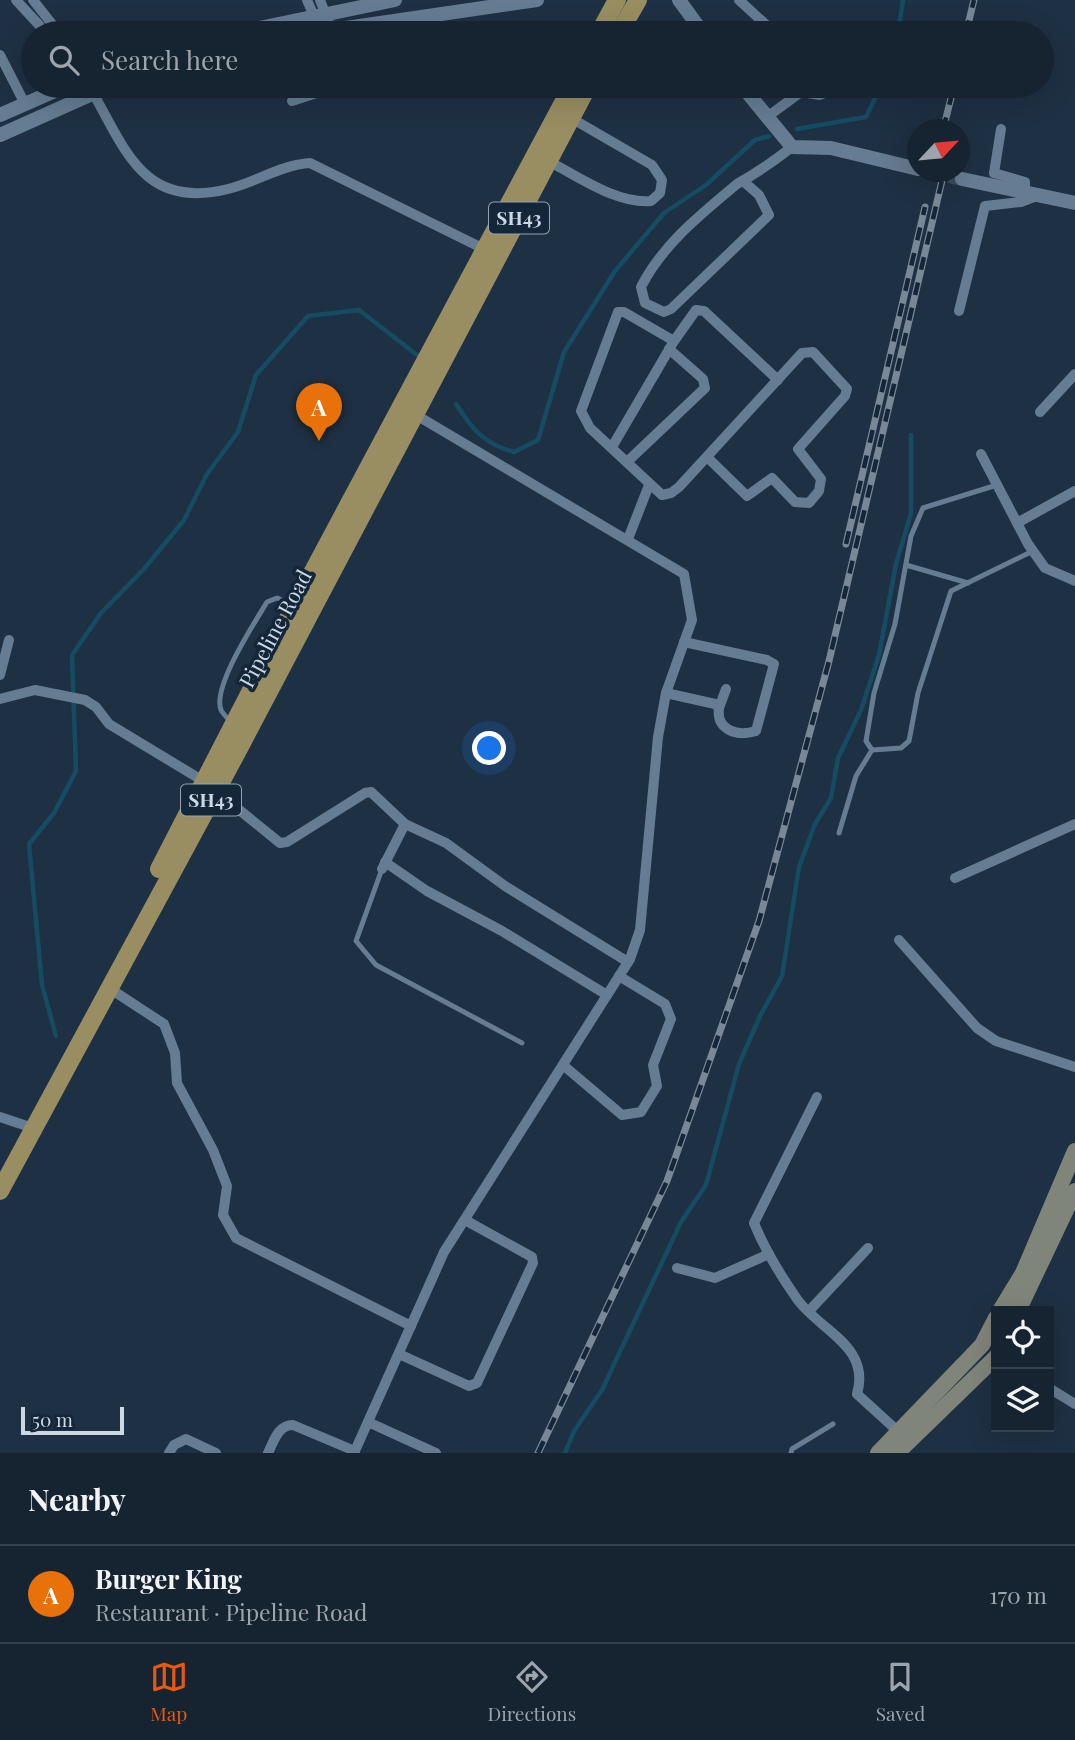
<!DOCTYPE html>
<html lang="en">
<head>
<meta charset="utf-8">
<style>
  body { margin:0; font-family:"Playfair Display",serif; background:#1f2c3a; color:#f1f3f6 }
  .controls { position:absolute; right:21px; bottom:21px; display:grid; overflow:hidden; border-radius:0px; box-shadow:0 7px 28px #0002 }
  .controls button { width:63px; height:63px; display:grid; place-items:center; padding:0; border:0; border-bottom:2px solid #35414d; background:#162432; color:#f1f3f6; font:35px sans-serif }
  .compass { position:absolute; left:907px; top:119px; width:63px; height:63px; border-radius:50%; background:#162432; box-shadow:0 7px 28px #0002; rotate:64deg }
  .scale { position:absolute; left:21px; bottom:18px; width:103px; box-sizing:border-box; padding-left:7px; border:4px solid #ccd8e4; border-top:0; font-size:19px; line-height:24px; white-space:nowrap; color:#ccd8e4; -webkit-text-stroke:5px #142639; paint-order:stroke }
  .you { position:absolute; left:490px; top:749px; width:24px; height:24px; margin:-18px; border:5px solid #fff; border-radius:50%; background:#1a73e8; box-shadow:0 0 0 10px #1a73e833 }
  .badge { display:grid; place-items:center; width:46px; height:46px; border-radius:50%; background:#ea580c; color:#fff; font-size:23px; font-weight:700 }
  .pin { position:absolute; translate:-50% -58px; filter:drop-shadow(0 2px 4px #0008) }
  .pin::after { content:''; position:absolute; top:37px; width:24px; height:21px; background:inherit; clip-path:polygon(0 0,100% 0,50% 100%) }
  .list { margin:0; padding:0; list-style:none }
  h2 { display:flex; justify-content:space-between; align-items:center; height:91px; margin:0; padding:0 28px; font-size:30px }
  h2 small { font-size:23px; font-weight:400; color:#9ea4ac }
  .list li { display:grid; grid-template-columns:46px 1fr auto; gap:21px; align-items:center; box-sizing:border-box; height:98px; padding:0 28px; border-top:2px solid #35414d }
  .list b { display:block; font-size:26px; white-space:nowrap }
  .list p { margin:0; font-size:23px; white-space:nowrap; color:#9ea4ac }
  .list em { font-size:23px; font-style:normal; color:#9ea4ac }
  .icon { flex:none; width:38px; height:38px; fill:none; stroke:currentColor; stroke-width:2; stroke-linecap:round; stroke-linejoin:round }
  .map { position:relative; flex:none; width:1075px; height:1453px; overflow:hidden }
  .search { position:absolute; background:#162432; box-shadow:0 7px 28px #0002; left:21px; right:21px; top:21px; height:77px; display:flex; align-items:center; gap:18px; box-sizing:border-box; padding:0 24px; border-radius:38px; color:#9ea4ac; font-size:26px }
  .sheet { height:189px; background:#162432 }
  nav { display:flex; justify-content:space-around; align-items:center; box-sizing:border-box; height:98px; border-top:2px solid #35414d; background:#162432; font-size:19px; color:#9ea4ac }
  nav a { display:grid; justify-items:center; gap:4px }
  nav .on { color:#ea580c }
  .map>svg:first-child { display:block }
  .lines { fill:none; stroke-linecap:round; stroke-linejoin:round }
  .stream { stroke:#164c62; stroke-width:4.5 }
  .tertiary-tunnel { stroke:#38495b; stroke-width:14; stroke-dasharray:14 7; stroke-linecap:butt }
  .service { stroke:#667c92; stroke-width:5 }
  .minor { stroke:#667c92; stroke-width:10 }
  .tertiary { stroke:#667c92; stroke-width:14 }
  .secondary { stroke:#80857a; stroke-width:16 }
  .primary { stroke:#998e62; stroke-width:18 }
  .rail-casing { stroke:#798897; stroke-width:7 }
  .rail { stroke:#142639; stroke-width:4.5; stroke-dasharray:13; stroke-linecap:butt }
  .labels { text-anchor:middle; stroke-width:7; stroke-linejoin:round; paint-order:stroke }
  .shield { fill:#142639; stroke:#95a3b1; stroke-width:2 }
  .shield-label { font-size:19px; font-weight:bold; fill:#ccd8e4 }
  .street-label { font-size:21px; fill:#ccd8e4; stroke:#142639 }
</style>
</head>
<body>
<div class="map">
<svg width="1075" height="1453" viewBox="0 0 1075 1453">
  <rect width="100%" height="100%" fill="#1e3043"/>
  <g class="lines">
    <g class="stream">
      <path d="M898,33L903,0"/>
      <path d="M797,129L866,117L881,86"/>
      <path d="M456,404C472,429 484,444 514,452L538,440L564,352L615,271L664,213L706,185L755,140L769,136"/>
      <path d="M56,1036L42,985L29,844L54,813L76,771L72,655L101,613L144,569L184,520L207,474L238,432L256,375L308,316L359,310L417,355"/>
      <path d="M565,1453L574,1431L602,1390L681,1222L706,1185L739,1064L760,1016L782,976L799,867L815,824L831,798L838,758L861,710L879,655L896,564L911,513V435"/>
    </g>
    <path class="tertiary-tunnel" d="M929,172L962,179"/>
    <g class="service">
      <path d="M906,565L968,583"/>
      <path d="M232,723C228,719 223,714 221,710C212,687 255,622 267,602L277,598L291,604"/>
      <path d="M872,750L866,741L874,693L895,624L911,536L923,508L997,485"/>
      <path d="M839,833L856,776L872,750L901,748L909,741L918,693L951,591L1033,551"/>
      <path d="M382,869L356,941L376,965L522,1043"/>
      <path d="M791,1453L792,1449L833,1424"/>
    </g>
    <g class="minor">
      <path d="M16,0L40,26"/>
      <path d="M33,0L59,33"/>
      <path d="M307,0L317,23"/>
      <path d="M320,0L331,28"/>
      <path d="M739,0L775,33"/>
      <path d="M815,33L827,28L832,33"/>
      <path d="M0,55L25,104"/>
      <path d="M89,86C124,145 141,211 228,189C256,182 281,165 310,163L486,250"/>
      <path d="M292,101L338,86"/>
      <path d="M767,117L801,92L820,95L841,86"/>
      <path d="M1001,129L994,173L1025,182V192"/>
      <path d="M548,161C578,176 616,204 651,201L660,193L662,180L652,165L571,118"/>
      <path d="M743,181L759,195L769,215L671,309L664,312L645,303L641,287C663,244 700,215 737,184C757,173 774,161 792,147"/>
      <path d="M959,311L985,206L1021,202L1039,195"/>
      <path d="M674,341L624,312H618L581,411L590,428L662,495L671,493L679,487L802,353L813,352L847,389L845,396L798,449L821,479L819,491L809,503L795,502L772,478L747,496L707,457"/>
      <path d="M1040,412L1075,374"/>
      <path d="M612,447L674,341L696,310L704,311L778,380"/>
      <path d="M981,454L1028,544L1045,568L1075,581"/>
      <path d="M628,461L705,388L703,379L669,349"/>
      <path d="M1017,523L1075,491"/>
      <path d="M628,539L649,485"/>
      <path d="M0,675L9,640"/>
      <path d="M666,693L715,704L719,708C716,730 737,737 756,731L774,664L767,660L684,642"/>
      <path d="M0,699L35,690L85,700L96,707L109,724L205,782L280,843L287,842L365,793L371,792L405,824L382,869"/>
      <path d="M719,708L726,689"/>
      <path d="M405,824L446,843L505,886L628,962"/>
      <path d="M385,862L427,891L502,931L607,995"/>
      <path d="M955,878L1075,824"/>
      <path d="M899,940L977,1028L996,1041L1075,1067"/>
      <path d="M109,988L164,1024L175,1053L177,1083L213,1150L227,1186L223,1215L236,1238L411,1326"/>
      <path d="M563,1065L622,1115L641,1112L657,1086L653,1065L671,1019L665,1004L619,976"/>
      <path d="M817,1097L754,1223C765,1250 781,1276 797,1299C820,1331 871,1346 857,1394L902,1435"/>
      <path d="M0,1117L27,1126"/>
      <path d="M677,1268L715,1278L769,1254"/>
      <path d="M809,1311L868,1248"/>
      <path d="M399,1354L469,1386L477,1383L533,1263L532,1257L465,1220"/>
      <path d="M1049,1388L1075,1404"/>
      <path d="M368,1422L436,1453"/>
      <path d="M169,1453L174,1445L186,1439L216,1453"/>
      <path d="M268,1453C274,1441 278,1425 293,1425L355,1451"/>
      <path d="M354,1453L444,1252L630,959L640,930L658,737L666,693L692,620L684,574L411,412"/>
    </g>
    <g class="tertiary">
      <path d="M679,0L703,33"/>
      <path d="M236,33L395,0"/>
      <path d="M312,33L537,0"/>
      <path d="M742,86L792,147L831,148L918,169"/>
      <path d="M0,115L66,86"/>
      <path d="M0,135L94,93L120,86"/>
      <path d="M962,179L1075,203"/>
    </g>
    <g class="secondary">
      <path d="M1000,1311L1023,1273L1075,1151"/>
      <path d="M1018,1311L1075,1191"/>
      <path d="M878,1453L982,1345L996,1318"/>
      <path d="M897,1453L996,1357"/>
    </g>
    <g class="primary">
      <path d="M599,33L617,0"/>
      <path d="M619,33L638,0"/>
      <path d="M159,869L295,605L572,86"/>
      <path d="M0,1191L234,758L588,86"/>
    </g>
    <g class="rail-casing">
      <g id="rail">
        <path d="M966,33L974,0"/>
        <path d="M943,130L954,86"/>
        <path d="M846,544L925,207"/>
        <path d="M538,1453L667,1181L759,921L829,661L944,172"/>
      </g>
    </g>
    <use href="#rail" class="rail"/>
  </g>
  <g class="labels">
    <g class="shield">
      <rect x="489" y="202.5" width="60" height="31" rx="5"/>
      <rect x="181" y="784.5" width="60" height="31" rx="5"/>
    </g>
    <g class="shield-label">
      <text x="519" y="225">SH43</text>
      <text x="211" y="807">SH43</text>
    </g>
    <g class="street-label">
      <text transform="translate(276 629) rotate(-62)" y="7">Pipeline Road</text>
    </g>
  </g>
</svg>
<div class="controls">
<button><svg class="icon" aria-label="locate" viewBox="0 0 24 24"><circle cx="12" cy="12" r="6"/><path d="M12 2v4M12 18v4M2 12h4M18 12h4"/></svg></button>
<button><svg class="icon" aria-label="layers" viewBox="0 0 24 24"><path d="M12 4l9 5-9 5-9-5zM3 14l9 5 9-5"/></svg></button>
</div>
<svg class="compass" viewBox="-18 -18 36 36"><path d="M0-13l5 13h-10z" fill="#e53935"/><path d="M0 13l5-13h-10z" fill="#9ea4ac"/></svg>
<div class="scale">50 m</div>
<div class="you"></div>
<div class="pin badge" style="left:319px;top:441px;background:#e8710a">A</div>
<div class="search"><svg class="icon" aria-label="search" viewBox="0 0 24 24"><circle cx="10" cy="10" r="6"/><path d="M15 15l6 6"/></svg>Search here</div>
</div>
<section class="sheet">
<h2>Nearby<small></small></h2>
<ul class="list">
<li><span class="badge" style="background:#e8710a">A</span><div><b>Burger King</b><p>Restaurant · Pipeline Road</p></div><em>170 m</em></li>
</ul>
</section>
<nav>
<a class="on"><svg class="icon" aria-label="map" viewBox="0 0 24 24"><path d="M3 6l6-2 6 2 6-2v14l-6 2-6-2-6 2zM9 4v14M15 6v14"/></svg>Map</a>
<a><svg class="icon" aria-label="directions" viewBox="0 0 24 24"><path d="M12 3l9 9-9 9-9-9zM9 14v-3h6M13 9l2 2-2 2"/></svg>Directions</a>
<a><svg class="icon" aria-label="saved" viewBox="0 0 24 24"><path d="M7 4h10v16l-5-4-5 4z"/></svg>Saved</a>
</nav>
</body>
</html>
